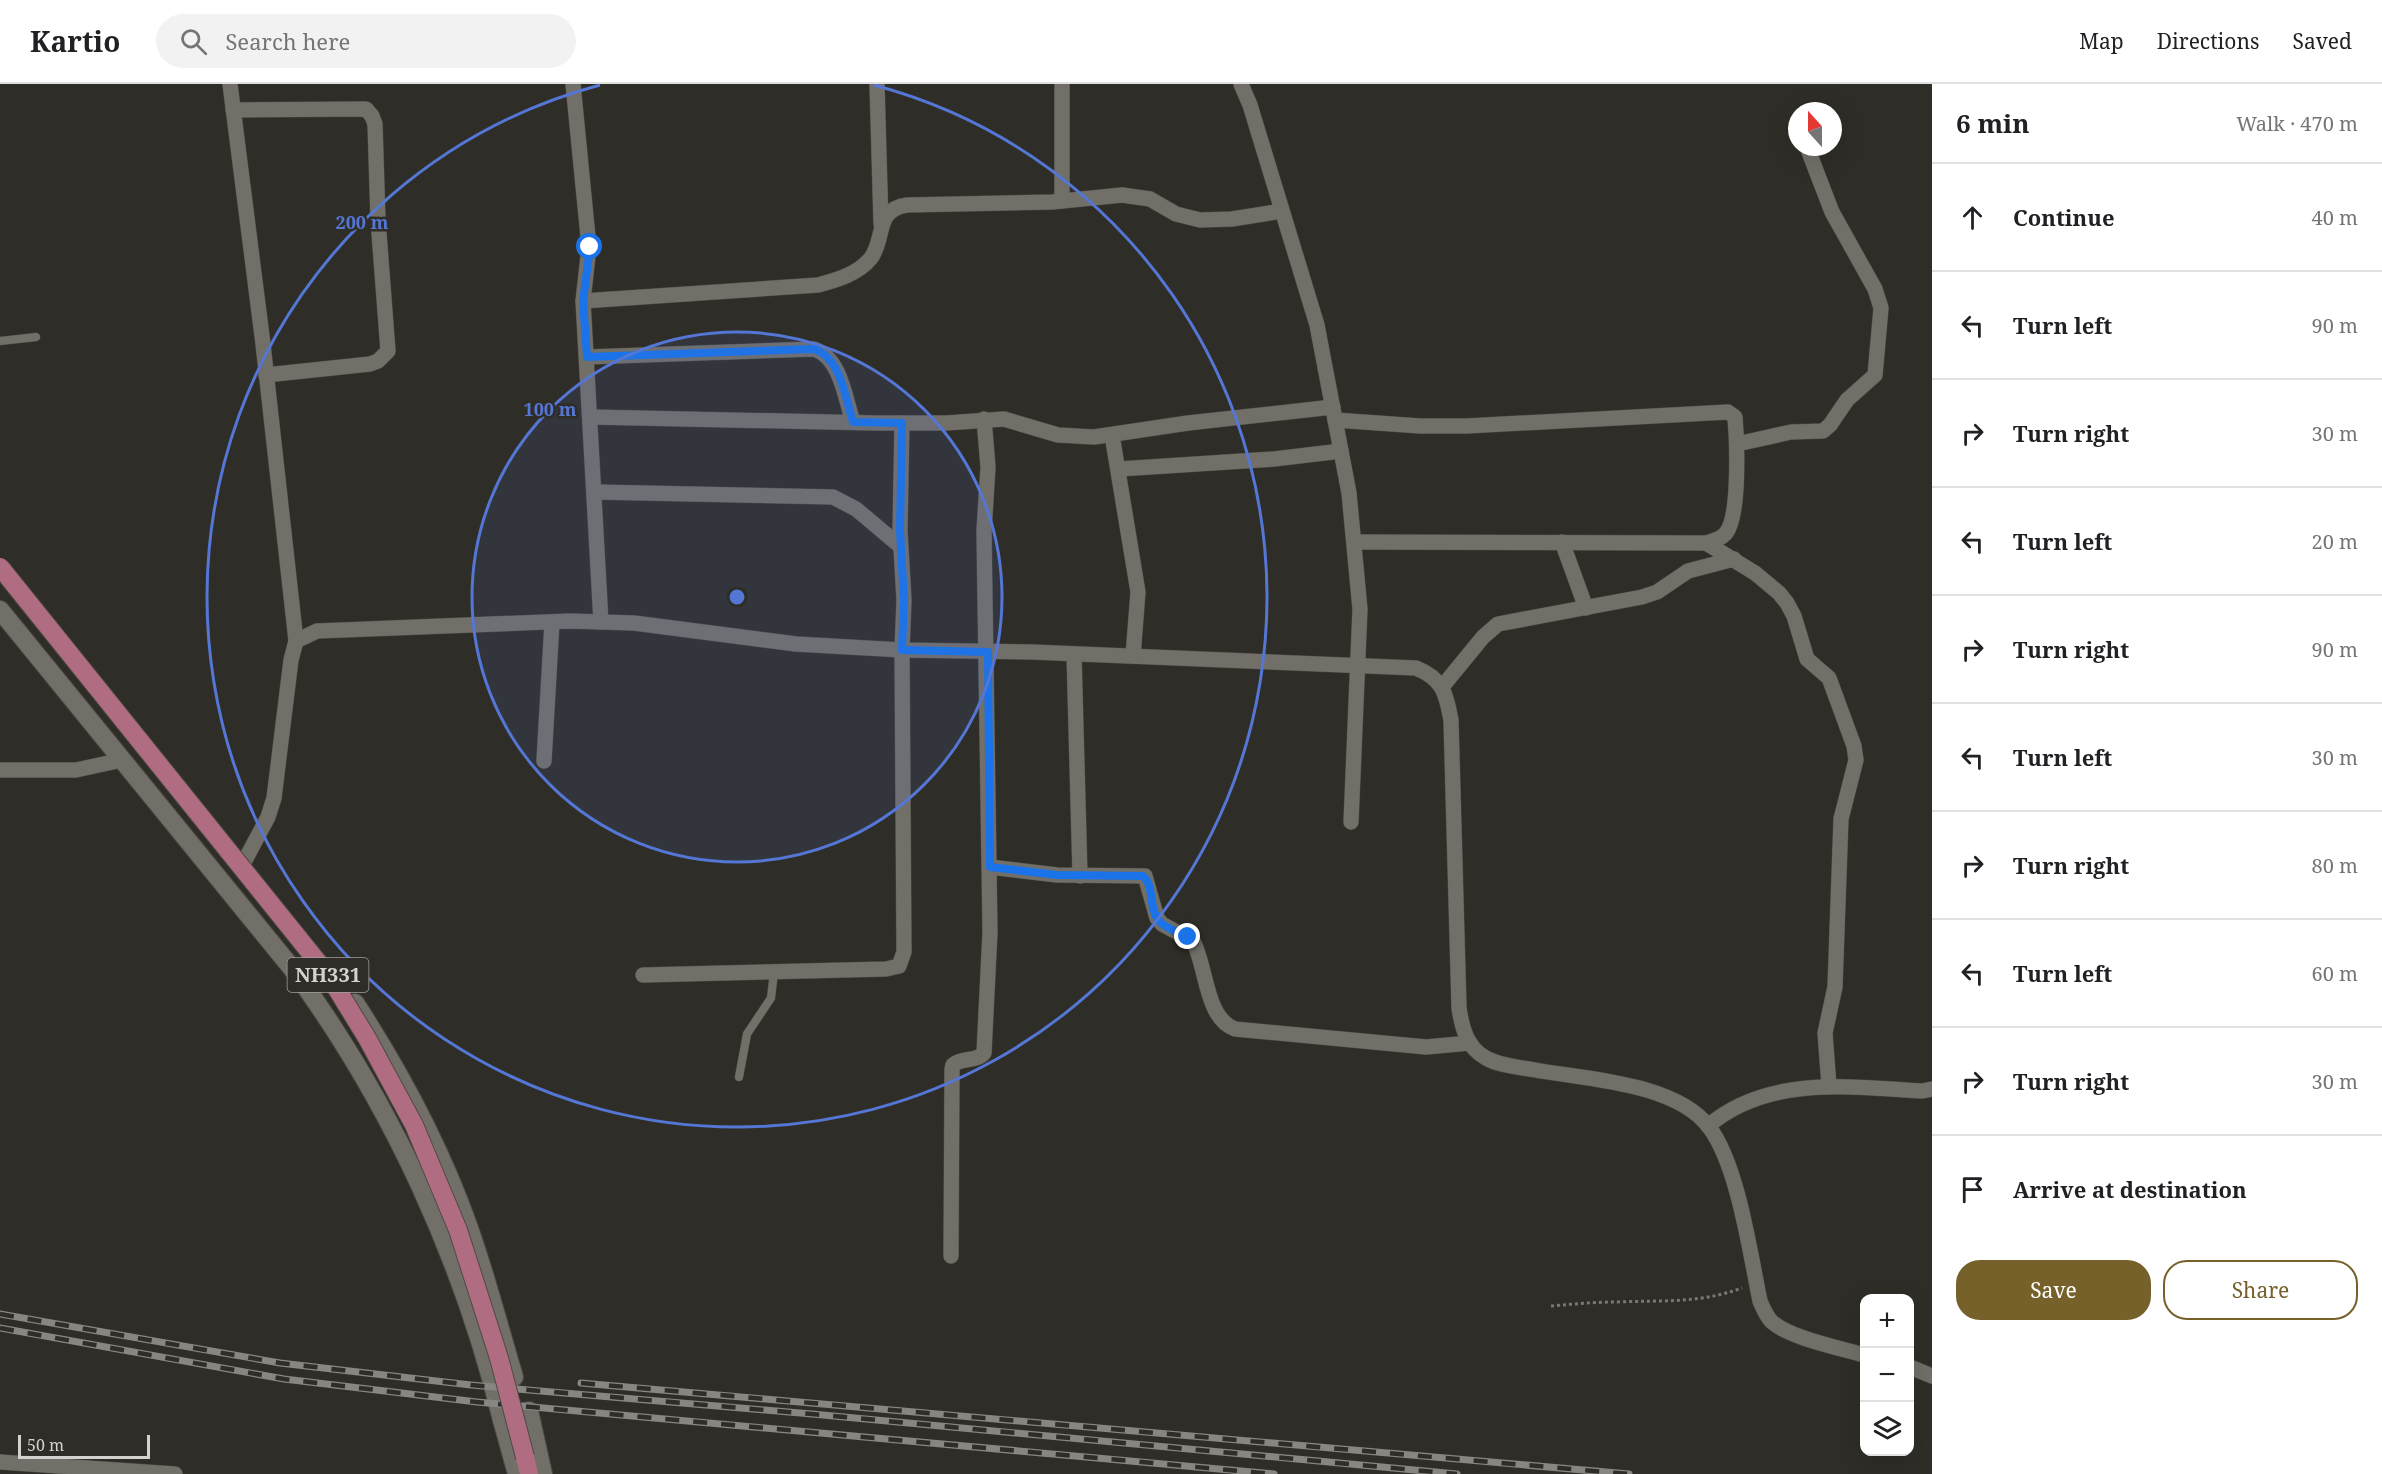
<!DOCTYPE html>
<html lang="en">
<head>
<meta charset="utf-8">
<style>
  body { margin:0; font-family:"Noto Serif",serif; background:#f2f2f2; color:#202124 }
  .controls { position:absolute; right:18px; bottom:18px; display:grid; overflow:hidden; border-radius:12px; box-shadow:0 6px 24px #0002 }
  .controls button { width:54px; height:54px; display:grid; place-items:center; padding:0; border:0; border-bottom:2px solid #e0e0e0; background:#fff; color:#202124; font:30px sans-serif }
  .compass { position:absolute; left:1788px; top:18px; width:54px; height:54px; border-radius:50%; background:#fff; box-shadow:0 6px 24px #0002; rotate:339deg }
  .scale { position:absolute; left:18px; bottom:15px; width:132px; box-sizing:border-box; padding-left:6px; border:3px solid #d4d2cf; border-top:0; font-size:16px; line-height:21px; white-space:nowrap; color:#d4d2cf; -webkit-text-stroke:4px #2f2d27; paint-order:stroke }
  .stop { position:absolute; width:18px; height:18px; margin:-14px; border:4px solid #1a73e8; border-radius:50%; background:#fff }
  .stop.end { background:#1a73e8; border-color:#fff; box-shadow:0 2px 6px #0008 }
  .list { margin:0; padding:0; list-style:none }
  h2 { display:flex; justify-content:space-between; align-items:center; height:78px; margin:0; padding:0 24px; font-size:26px }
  h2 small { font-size:20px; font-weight:400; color:#757577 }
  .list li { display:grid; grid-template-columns:39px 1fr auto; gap:18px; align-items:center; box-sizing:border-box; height:108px; padding:0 24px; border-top:2px solid #e0e0e0 }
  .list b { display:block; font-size:22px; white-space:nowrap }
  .list em { font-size:20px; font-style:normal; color:#757577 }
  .actions { display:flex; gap:12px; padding:18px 24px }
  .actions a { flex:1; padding:14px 0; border:2px solid #76612b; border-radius:24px; text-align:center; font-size:21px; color:#76612b }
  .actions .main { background:#76612b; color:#fff }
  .icon { flex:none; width:33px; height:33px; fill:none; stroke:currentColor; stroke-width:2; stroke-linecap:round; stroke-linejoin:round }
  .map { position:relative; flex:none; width:1932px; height:1390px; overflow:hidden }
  header { display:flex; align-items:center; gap:36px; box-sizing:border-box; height:84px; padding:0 30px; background:#fff; border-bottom:2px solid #e0e0e0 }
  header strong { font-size:28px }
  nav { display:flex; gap:33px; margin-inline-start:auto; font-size:21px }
  .search { width:420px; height:54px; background:#f2f2f2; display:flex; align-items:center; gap:15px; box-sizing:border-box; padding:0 21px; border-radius:33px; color:#757577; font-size:22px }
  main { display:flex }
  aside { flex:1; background:#fff }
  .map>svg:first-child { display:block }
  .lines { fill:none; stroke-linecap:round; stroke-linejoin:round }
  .service-casing { stroke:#4c4a45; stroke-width:9 }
  .minor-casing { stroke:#4c4a45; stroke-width:16 }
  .tertiary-casing { stroke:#4c4a45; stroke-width:20 }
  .trunk-casing { stroke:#4c4a45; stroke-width:20 }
  .path { stroke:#7a7873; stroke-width:3; stroke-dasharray:3 3; stroke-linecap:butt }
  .service { stroke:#716f68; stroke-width:8 }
  .minor { stroke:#716f68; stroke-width:15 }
  .tertiary { stroke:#716f68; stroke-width:18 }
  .trunk { stroke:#b06c80; stroke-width:18 }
  .rail-casing { stroke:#888682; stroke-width:7 }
  .rail { stroke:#2f2d27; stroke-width:4.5; stroke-dasharray:14; stroke-linecap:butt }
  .trunk-bridge-casing { stroke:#4c4a45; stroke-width:20; stroke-linecap:butt }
  .trunk-bridge { stroke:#b06c80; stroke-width:18 }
  .route { stroke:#1a73e8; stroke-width:8 }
  .ring { fill:none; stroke:#5476d5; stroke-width:3 }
  .labels { text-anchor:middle; stroke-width:5; stroke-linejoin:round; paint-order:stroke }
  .shield { fill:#2f2d27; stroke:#a2a09d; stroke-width:1.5 }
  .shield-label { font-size:20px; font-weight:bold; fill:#d4d2cf }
  .centre { fill:#5476d5; stroke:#2f2d27; stroke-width:3 }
  .ring-label { font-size:18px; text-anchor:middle; font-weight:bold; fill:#5476d5; stroke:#2f2d27; stroke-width:5; stroke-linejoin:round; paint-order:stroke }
</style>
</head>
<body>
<header>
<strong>Kartio</strong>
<div class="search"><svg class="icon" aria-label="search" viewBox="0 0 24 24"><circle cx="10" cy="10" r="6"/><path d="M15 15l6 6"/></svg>Search here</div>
<nav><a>Map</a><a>Directions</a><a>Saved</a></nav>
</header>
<main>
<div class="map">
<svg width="1932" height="1390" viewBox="0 0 1932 1390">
  <rect width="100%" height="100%" fill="#2f2d27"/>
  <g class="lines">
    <g class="service-casing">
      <g id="service">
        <path d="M0,257L36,253"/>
        <path d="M739,993L747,950L771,914L774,888"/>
      </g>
    </g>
    <g class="minor-casing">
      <g id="minor">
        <path d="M230,0L263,260L296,557"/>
        <path d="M573,0L589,163L583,217L601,538"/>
        <path d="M877,0L881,140"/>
        <path d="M1241,0L1250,21L1317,241L1349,409L1360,525L1351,738"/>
        <path d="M233,26L366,25L372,32L375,40L378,136L388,267L378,277L370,280L266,291"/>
        <path d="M1062,117V0"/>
        <path d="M583,217L818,201C837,196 858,190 871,174C886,153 874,126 907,121L1052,118L1122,111L1150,115L1176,130L1200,136L1232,135L1282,127"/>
        <path d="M587,273L814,265C841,274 845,314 853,338"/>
        <path d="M591,333L875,339H946L1004,335L1058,351L1094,353L1188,339L1333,323"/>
        <path d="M1335,336L1420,342H1467L1728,328L1735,333C1737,356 1740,432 1726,449C1721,455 1713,457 1706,459L1355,458"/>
        <path d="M1112,351L1138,508L1133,572"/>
        <path d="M1737,360L1791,348L1823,347L1830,341L1847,316L1875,291L1881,224L1875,205L1832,128L1807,63"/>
        <path d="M1119,385L1274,375L1341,367"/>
        <path d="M595,408L833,413L856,425L900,462"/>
        <path d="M1562,458L1586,524"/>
        <path d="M1706,459L1755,489L1779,509L1787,519L1794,532L1807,575L1829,594L1854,662L1856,676L1841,735L1835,903L1825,949L1829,1002"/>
        <path d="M1074,570L1080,792"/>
        <path d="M1442,603L1483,553L1498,540L1642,513L1657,508L1688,487L1734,475"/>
        <path d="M544,677L552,538"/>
        <path d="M0,686H76L122,676"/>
        <path d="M244,778L268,733L274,714L291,576L296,557L317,547L570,537L634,539L796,560L902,566L1032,568L1416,584C1443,595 1446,609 1451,636L1459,924C1462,944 1467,964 1486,974C1500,982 1519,983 1535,986C1586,995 1676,999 1709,1043C1738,1081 1750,1169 1760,1217C1763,1224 1766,1232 1772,1238C1790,1254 1840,1264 1864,1271"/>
        <path d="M990,783L1057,791L1145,792L1157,834L1162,840L1193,857C1207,883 1205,934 1235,945L1426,963L1470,959"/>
        <path d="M643,891L886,885L899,882L904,868L902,566L904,516L900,447L902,339"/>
        <path d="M1708,1042C1768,991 1850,1003 1922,1007L1932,1005"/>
        <path d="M951,1172L952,985L953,981C962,973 977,978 984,969L990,848L984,447L988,383L984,335"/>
        <path d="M1910,1283L1932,1292"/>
        <path d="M0,1378L175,1390"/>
      </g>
    </g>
    <g class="tertiary-casing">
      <g id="tertiary">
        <path d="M0,526L295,888C392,1021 463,1176 502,1336"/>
        <path d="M355,919C400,988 441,1065 469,1144C486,1192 499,1243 514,1293L492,1297"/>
        <path d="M517,1390L502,1336L529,1327L543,1390"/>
      </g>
    </g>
    <g class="trunk-casing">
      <path id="trunk" d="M525,1373L529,1390"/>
    </g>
    <path class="path" d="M1551,1222C1573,1220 1595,1218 1617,1218C1662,1216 1698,1220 1742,1204"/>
    <use href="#service" class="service"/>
    <use href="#minor" class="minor"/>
    <use href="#tertiary" class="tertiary"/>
    <use href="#trunk" class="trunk"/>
    <g class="rail-casing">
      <g id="rail">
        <path d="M0,1230L280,1279L471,1301L812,1330L1457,1390"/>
        <path d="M0,1244L284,1295L477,1318L1274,1390"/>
        <path d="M581,1299L1629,1390"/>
      </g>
    </g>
    <use href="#rail" class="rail"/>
    <g class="trunk-bridge-casing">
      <path id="trunk-bridge" d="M0,483L329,892L367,954L414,1041L458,1146L499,1274L525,1373"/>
    </g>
    <use href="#trunk-bridge" class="trunk-bridge"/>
  </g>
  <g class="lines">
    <path class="route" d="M590,163L583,217L587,273L814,265C841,274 845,313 853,338L902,339L900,447L904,516L902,566L988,568L990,783L1057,791L1143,792C1155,802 1148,824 1159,837C1165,844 1179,849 1188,853"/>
  </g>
  <circle cx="737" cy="513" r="265" fill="#5476d5" fill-opacity=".12"/>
  <g class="ring">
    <circle cx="737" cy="513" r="265"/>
    <path d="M874 1A530 530 0 1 1 600 1"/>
  </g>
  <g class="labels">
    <rect class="shield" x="287.5" y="874" width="81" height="34" rx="4.5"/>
    <g class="shield-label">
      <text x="328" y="898">NH331</text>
    </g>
  </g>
  <circle cx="737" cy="513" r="9" class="centre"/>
  <g class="ring-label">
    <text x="362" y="145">200 m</text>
    <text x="550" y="332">100 m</text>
  </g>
</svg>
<div class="controls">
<button>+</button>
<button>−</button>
<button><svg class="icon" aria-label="layers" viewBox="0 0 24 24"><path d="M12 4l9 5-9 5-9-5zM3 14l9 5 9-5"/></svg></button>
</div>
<svg class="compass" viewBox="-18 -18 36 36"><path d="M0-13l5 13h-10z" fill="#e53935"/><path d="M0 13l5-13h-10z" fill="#757577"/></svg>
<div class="scale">50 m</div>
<div class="stop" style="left:590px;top:163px"></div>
<div class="stop end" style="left:1188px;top:853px"></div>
</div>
<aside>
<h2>6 min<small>Walk · 470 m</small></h2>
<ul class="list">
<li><svg class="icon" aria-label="ahead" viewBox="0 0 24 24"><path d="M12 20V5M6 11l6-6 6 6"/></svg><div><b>Continue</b></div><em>40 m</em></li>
<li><svg class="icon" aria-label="left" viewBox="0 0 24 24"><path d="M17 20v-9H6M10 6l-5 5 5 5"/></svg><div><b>Turn left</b></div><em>90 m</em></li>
<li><svg class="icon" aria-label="right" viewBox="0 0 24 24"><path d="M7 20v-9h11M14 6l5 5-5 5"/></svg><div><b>Turn right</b></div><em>30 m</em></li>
<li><svg class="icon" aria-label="left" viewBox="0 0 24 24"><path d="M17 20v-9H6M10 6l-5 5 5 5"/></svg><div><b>Turn left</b></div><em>20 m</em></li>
<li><svg class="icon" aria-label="right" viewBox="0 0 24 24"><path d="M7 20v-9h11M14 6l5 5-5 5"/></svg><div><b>Turn right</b></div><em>90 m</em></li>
<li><svg class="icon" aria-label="left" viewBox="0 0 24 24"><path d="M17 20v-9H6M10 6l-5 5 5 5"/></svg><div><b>Turn left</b></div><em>30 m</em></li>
<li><svg class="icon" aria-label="right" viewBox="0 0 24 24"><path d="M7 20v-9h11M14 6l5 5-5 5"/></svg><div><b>Turn right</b></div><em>80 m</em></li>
<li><svg class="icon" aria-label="left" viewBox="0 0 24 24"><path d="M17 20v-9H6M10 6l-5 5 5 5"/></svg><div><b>Turn left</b></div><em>60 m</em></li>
<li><svg class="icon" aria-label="right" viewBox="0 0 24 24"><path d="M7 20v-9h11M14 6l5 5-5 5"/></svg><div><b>Turn right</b></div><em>30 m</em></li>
<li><svg class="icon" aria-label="arrive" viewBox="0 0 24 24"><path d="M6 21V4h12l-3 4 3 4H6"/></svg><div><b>Arrive at destination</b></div></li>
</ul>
<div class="actions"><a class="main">Save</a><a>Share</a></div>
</aside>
</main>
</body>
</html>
